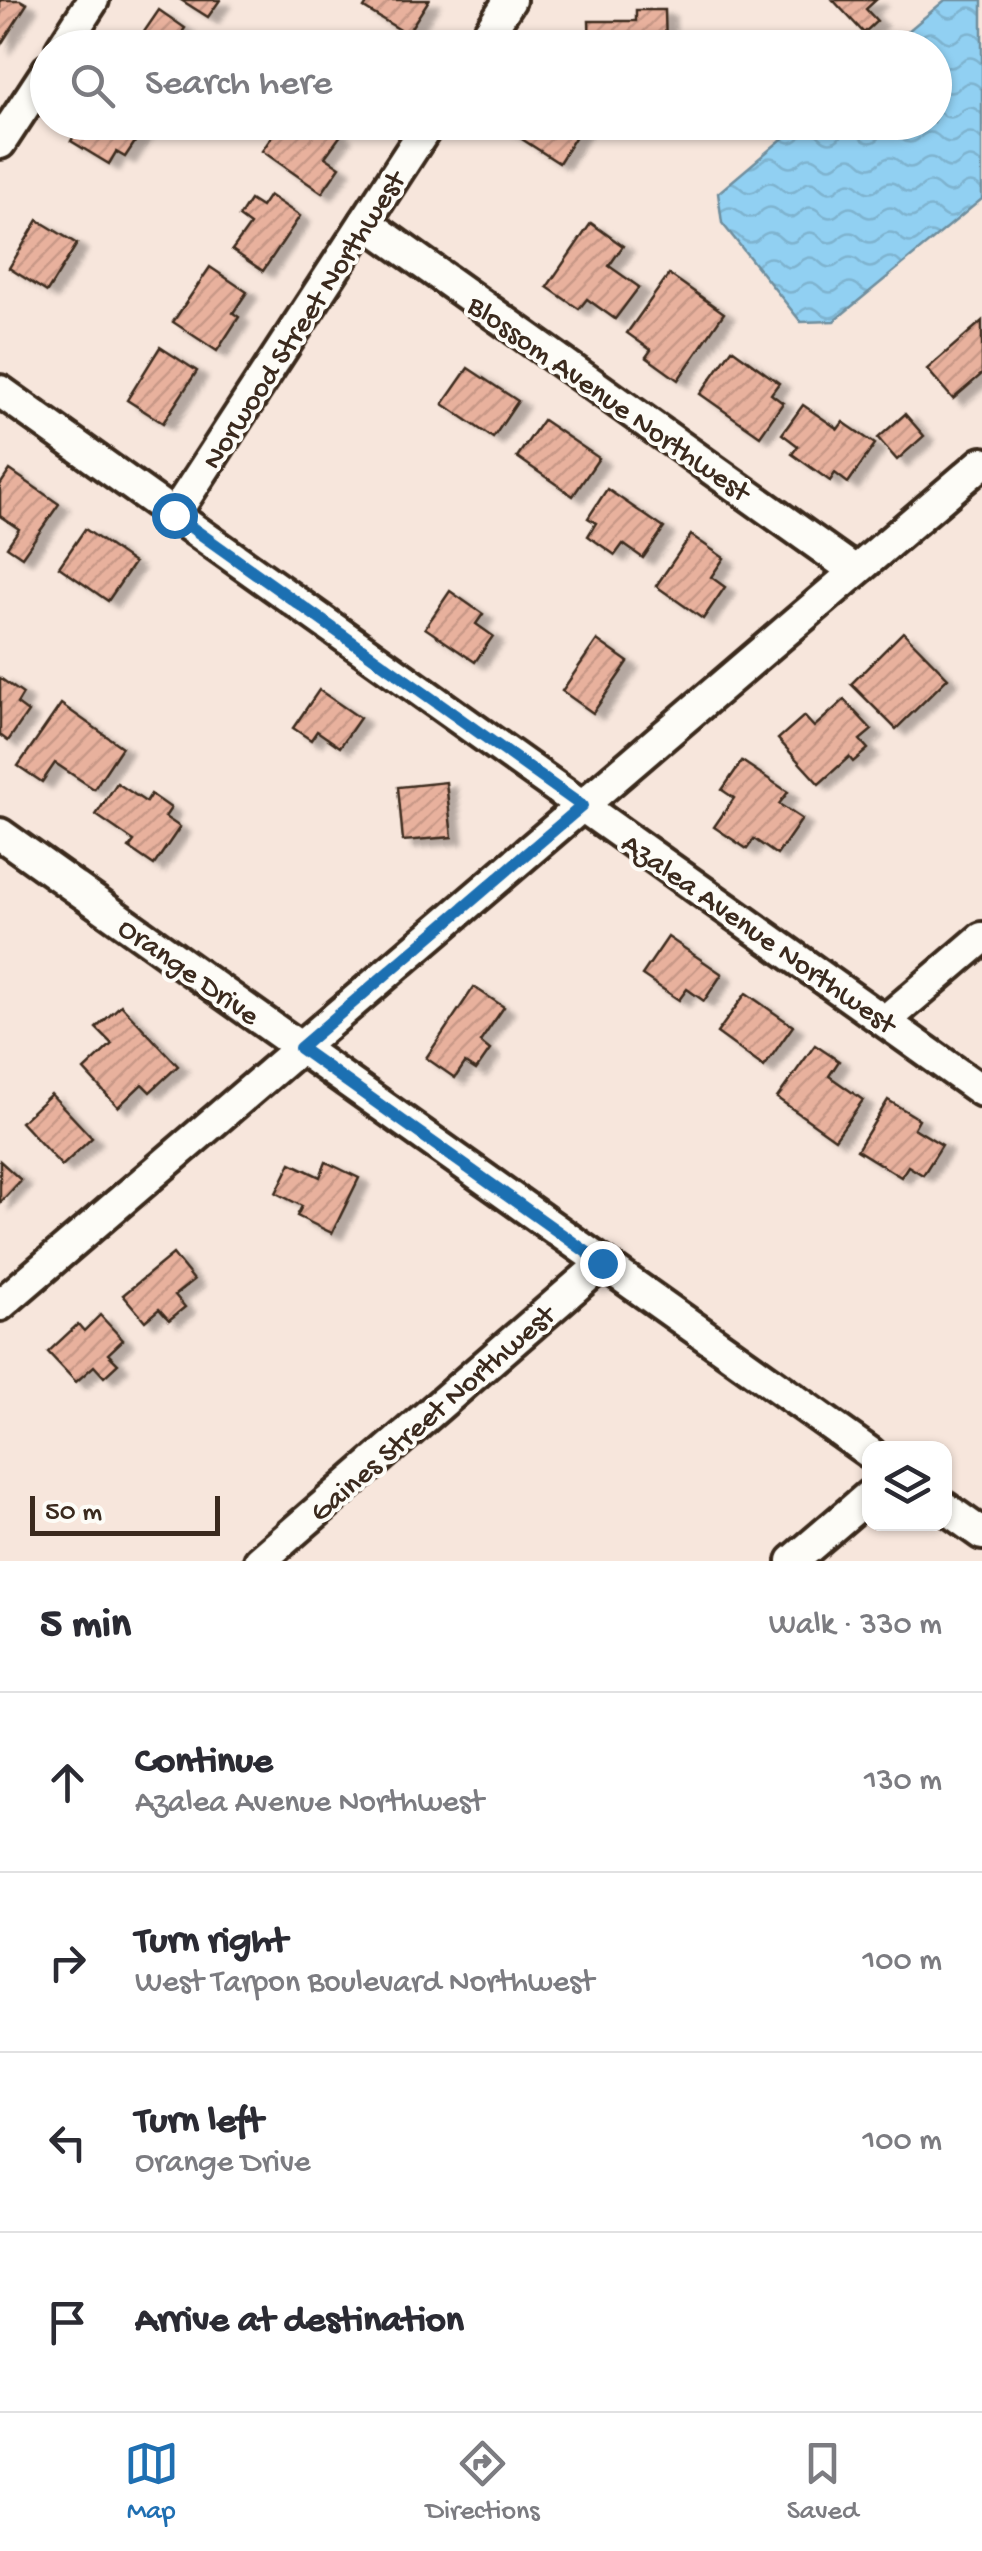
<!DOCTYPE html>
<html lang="en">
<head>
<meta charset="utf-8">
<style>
  body { margin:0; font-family:"Gochi Hand",sans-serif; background:#f7f7f7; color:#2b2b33 }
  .controls { position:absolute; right:30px; bottom:30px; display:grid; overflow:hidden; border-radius:20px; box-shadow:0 2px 8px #0004 }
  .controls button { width:90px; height:90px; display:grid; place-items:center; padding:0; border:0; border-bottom:2px solid #e1e1e2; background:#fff; color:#2b2b33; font:50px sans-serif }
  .scale { position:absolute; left:30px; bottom:25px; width:190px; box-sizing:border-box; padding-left:10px; border:5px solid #3b2a1e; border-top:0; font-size:28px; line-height:35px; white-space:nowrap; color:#3b2a1e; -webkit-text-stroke:8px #fdfcf7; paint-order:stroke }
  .stop { position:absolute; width:30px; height:30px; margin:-22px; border:8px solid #1f6fb2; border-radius:50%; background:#fff }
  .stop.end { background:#1f6fb2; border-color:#fff; box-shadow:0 2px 10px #0008 }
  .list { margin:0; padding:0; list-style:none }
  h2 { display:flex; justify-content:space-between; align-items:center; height:130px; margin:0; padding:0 40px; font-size:42px }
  h2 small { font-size:32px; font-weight:400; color:#7c7c81 }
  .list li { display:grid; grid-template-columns:65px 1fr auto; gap:30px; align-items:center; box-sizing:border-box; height:180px; padding:0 40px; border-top:2px solid #e1e1e2 }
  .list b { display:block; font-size:38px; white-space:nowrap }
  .list p { margin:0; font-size:32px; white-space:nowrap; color:#7c7c81 }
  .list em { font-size:32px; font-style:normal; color:#7c7c81 }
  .icon { flex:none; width:55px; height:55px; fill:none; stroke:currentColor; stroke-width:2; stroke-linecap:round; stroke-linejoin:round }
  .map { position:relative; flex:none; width:982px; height:1561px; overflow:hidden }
  .search { position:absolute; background:#fff; box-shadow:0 2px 8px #0004; left:30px; right:30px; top:30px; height:110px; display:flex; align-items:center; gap:25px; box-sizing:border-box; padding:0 35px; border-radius:55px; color:#7c7c81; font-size:38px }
  .sheet { height:850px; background:#fff }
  nav { display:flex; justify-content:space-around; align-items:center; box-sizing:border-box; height:140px; border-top:2px solid #e1e1e2; background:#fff; font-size:28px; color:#7c7c81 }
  nav a { display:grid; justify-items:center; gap:5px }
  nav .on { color:#1f6fb2 }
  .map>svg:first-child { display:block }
  .water { fill:url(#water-waves); stroke:#6f8e9d; stroke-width:2.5 }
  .building { fill:url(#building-hatch); stroke:#3b2a1e; stroke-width:2.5; filter:url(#shadow) }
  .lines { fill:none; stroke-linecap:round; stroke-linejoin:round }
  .street-casing { stroke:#3b2a1e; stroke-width:38 }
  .street { stroke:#fdfcf7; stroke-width:30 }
  .route { stroke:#1f6fb2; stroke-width:12 }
  .labels { text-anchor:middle; stroke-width:8; stroke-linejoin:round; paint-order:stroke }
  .street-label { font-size:30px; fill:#3b2a1e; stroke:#fdfcf7 }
</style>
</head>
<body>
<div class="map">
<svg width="982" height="1561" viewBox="0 0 982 1561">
  <defs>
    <pattern id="water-waves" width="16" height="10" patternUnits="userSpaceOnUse" patternTransform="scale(2.5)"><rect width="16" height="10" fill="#91d0f2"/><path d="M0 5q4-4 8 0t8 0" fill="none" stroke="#7eb3cf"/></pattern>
    <pattern id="building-hatch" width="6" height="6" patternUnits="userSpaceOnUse" patternTransform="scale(2.5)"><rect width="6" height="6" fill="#e8b19d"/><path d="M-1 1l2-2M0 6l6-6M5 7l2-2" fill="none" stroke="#c89887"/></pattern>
    <filter id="shadow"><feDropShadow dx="10" dy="6" stdDeviation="2.5" flood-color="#0004"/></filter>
  </defs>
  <rect width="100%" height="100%" fill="#f7e6dc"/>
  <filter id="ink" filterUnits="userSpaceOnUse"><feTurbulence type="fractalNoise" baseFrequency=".01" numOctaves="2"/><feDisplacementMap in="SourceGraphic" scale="20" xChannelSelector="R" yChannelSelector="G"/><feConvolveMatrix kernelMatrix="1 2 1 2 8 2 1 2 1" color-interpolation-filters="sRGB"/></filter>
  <g filter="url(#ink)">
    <path class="water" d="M945,0H982V199L834,321L801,322L722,223L718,193L801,123L934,122V48L889,47Z"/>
    <g class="building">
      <path d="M0,0H20L27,4L0,46Z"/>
      <path d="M181,0H220L208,17Z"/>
      <path d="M369,0H429L407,34L364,8Z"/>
      <path d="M833,0H876L866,9L877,21L864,33Z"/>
      <path d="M159,10L185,28L172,48H133Z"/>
      <path d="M636,10H665L666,48H590L589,21H636Z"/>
      <path d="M83,122H132L143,130L125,157L116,152L109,164L71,141Z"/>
      <path d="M282,122H323L341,135L325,157L340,167L322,193L262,151Z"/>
      <path d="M578,122L583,125L559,163L497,123Z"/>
      <path d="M269,195L300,216L263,271L232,250L250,225L239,217L250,200L261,207Z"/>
      <path d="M38,220L77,244L47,292L9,268Z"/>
      <path d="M591,223L623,246L609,266L639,287L615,319L587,299L579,309L547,287Z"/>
      <path d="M210,267L247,292L233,313L239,317L217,351L173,322Z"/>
      <path d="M669,274L724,313L678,380L646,357L651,350L627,333Z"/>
      <path d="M982,321V374L953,399L927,369Z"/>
      <path d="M160,347L197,371L163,423L127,400Z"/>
      <path d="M732,349L779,383L771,394L783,403L760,436L700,394Z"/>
      <path d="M468,368L518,401L493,438L443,404Z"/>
      <path d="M803,405L838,429L843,422L875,444L848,483L835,473L830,481L792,454L798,446L782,434Z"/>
      <path d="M905,414L924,436L897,460L878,438Z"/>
      <path d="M543,420L599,458L573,496L517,457Z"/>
      <path d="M10,470L59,504L22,557L7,547L19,529L0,516V485Z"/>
      <path d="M607,489L664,528L643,558L623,544L615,555L588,536L596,523L588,518Z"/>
      <path d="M85,529L134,563L108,601L59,567Z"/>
      <path d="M691,535L724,558L711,577L725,587L703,619L656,586Z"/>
      <path d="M450,591L483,614L476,624L493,636L475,662L425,628Z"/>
      <path d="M903,632L948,678L896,729L851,684Z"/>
      <path d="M597,640L628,662L593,713L562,691Z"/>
      <path d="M0,678L23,694L17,704L28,712L8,741L0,735Z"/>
      <path d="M319,690L360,718L340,747L317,731L311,740L293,728Z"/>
      <path d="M844,700L872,730L860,740L868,749L853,762L849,757L819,784L778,739L804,716L814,727Z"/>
      <path d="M61,704L122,747L94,789L55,763L42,782L18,766Z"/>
      <path d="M742,761L788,792L779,804L802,819L777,855L754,839L747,849L714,827L734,798L722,790Z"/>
      <path d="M446,782L452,837L403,841L398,787Z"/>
      <path d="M117,783L146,802L151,794L171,808L165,817L180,827L154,865L129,848L134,841L96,815Z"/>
      <path d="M668,937L722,974L704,1001L687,989L679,1000L642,975Z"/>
      <path d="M474,987L504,1007L480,1042L490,1050L476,1070L465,1063L455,1078L426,1058Z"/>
      <path d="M746,993L793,1026L764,1067L717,1033Z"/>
      <path d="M121,1005L178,1066L150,1092L142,1084L118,1107L84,1070L112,1044L96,1028Z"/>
      <path d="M815,1045L839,1061L829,1076L863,1100L835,1139L777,1098Z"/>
      <path d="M51,1094L92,1138L62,1166L21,1122Z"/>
      <path d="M888,1100L919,1119L914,1128L942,1145L923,1175L908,1166L901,1177L857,1150Z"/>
      <path d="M0,1161L21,1180L0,1203Z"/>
      <path d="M326,1162L359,1178L332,1233L297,1216L302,1206L276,1193L291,1163L320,1177Z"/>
      <path d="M173,1254L194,1280L175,1295L185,1307L169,1320L159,1309L145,1321L123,1295Z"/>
      <path d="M100,1315L123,1340L108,1354L118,1364L104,1377L94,1366L76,1382L48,1352L78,1324L84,1331Z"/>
    </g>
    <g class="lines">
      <g class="street-casing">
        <g id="street">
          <path d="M62,48L93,0"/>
          <path d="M479,48L510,0"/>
          <path d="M0,143L48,70"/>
          <path d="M365,222L855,571"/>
          <path d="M0,391L982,1091"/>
          <path d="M174,515L430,122"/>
          <path d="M0,834L870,1453"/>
          <path d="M885,1021L982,938"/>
          <path d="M0,1305L982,463"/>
          <path d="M944,1507L982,1534"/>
          <path d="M260,1561L603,1263"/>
          <path d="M793,1561L870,1495"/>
        </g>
      </g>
      <use href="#street" class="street"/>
    </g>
  </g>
  <g class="lines" filter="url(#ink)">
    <path class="route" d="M174,515L582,806L300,1048L602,1263"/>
  </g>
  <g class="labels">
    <g class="street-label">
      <text transform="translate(302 319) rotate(-57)" y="10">Norwood Street Northwest</text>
      <text transform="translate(610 397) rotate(35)" y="10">Blossom Avenue Northwest</text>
      <text transform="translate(760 932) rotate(35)" y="10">Azalea Avenue Northwest</text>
      <text transform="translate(190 970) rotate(35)" y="10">Orange Drive</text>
      <text transform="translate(431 1412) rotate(-41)" y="10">Gaines Street Northwest</text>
    </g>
  </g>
</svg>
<div class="controls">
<button><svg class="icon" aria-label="layers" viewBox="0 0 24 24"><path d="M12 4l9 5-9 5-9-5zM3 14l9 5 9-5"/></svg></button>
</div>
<div class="scale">50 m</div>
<div class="stop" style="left:174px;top:515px"></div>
<div class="stop end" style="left:602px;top:1263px"></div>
<div class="search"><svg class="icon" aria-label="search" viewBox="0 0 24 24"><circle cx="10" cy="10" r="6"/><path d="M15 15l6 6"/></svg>Search here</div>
</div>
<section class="sheet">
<h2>5 min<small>Walk · 330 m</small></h2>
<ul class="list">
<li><svg class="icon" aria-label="ahead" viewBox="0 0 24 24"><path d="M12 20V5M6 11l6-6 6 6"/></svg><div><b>Continue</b><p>Azalea Avenue Northwest</p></div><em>130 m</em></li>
<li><svg class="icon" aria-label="right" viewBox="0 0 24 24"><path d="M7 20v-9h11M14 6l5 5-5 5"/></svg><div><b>Turn right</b><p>West Tarpon Boulevard Northwest</p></div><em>100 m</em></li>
<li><svg class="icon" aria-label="left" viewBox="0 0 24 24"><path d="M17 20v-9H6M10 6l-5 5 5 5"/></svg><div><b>Turn left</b><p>Orange Drive</p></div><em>100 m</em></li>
<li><svg class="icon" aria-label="arrive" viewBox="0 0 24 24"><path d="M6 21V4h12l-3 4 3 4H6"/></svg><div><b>Arrive at destination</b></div></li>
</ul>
</section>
<nav>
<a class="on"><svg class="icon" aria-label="map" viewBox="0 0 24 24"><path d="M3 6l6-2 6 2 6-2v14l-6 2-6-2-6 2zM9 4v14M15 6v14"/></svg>Map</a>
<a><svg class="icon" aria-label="directions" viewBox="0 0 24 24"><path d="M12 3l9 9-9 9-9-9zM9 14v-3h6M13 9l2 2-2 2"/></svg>Directions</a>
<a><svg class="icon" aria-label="saved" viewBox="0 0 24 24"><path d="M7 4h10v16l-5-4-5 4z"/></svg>Saved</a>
</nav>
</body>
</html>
